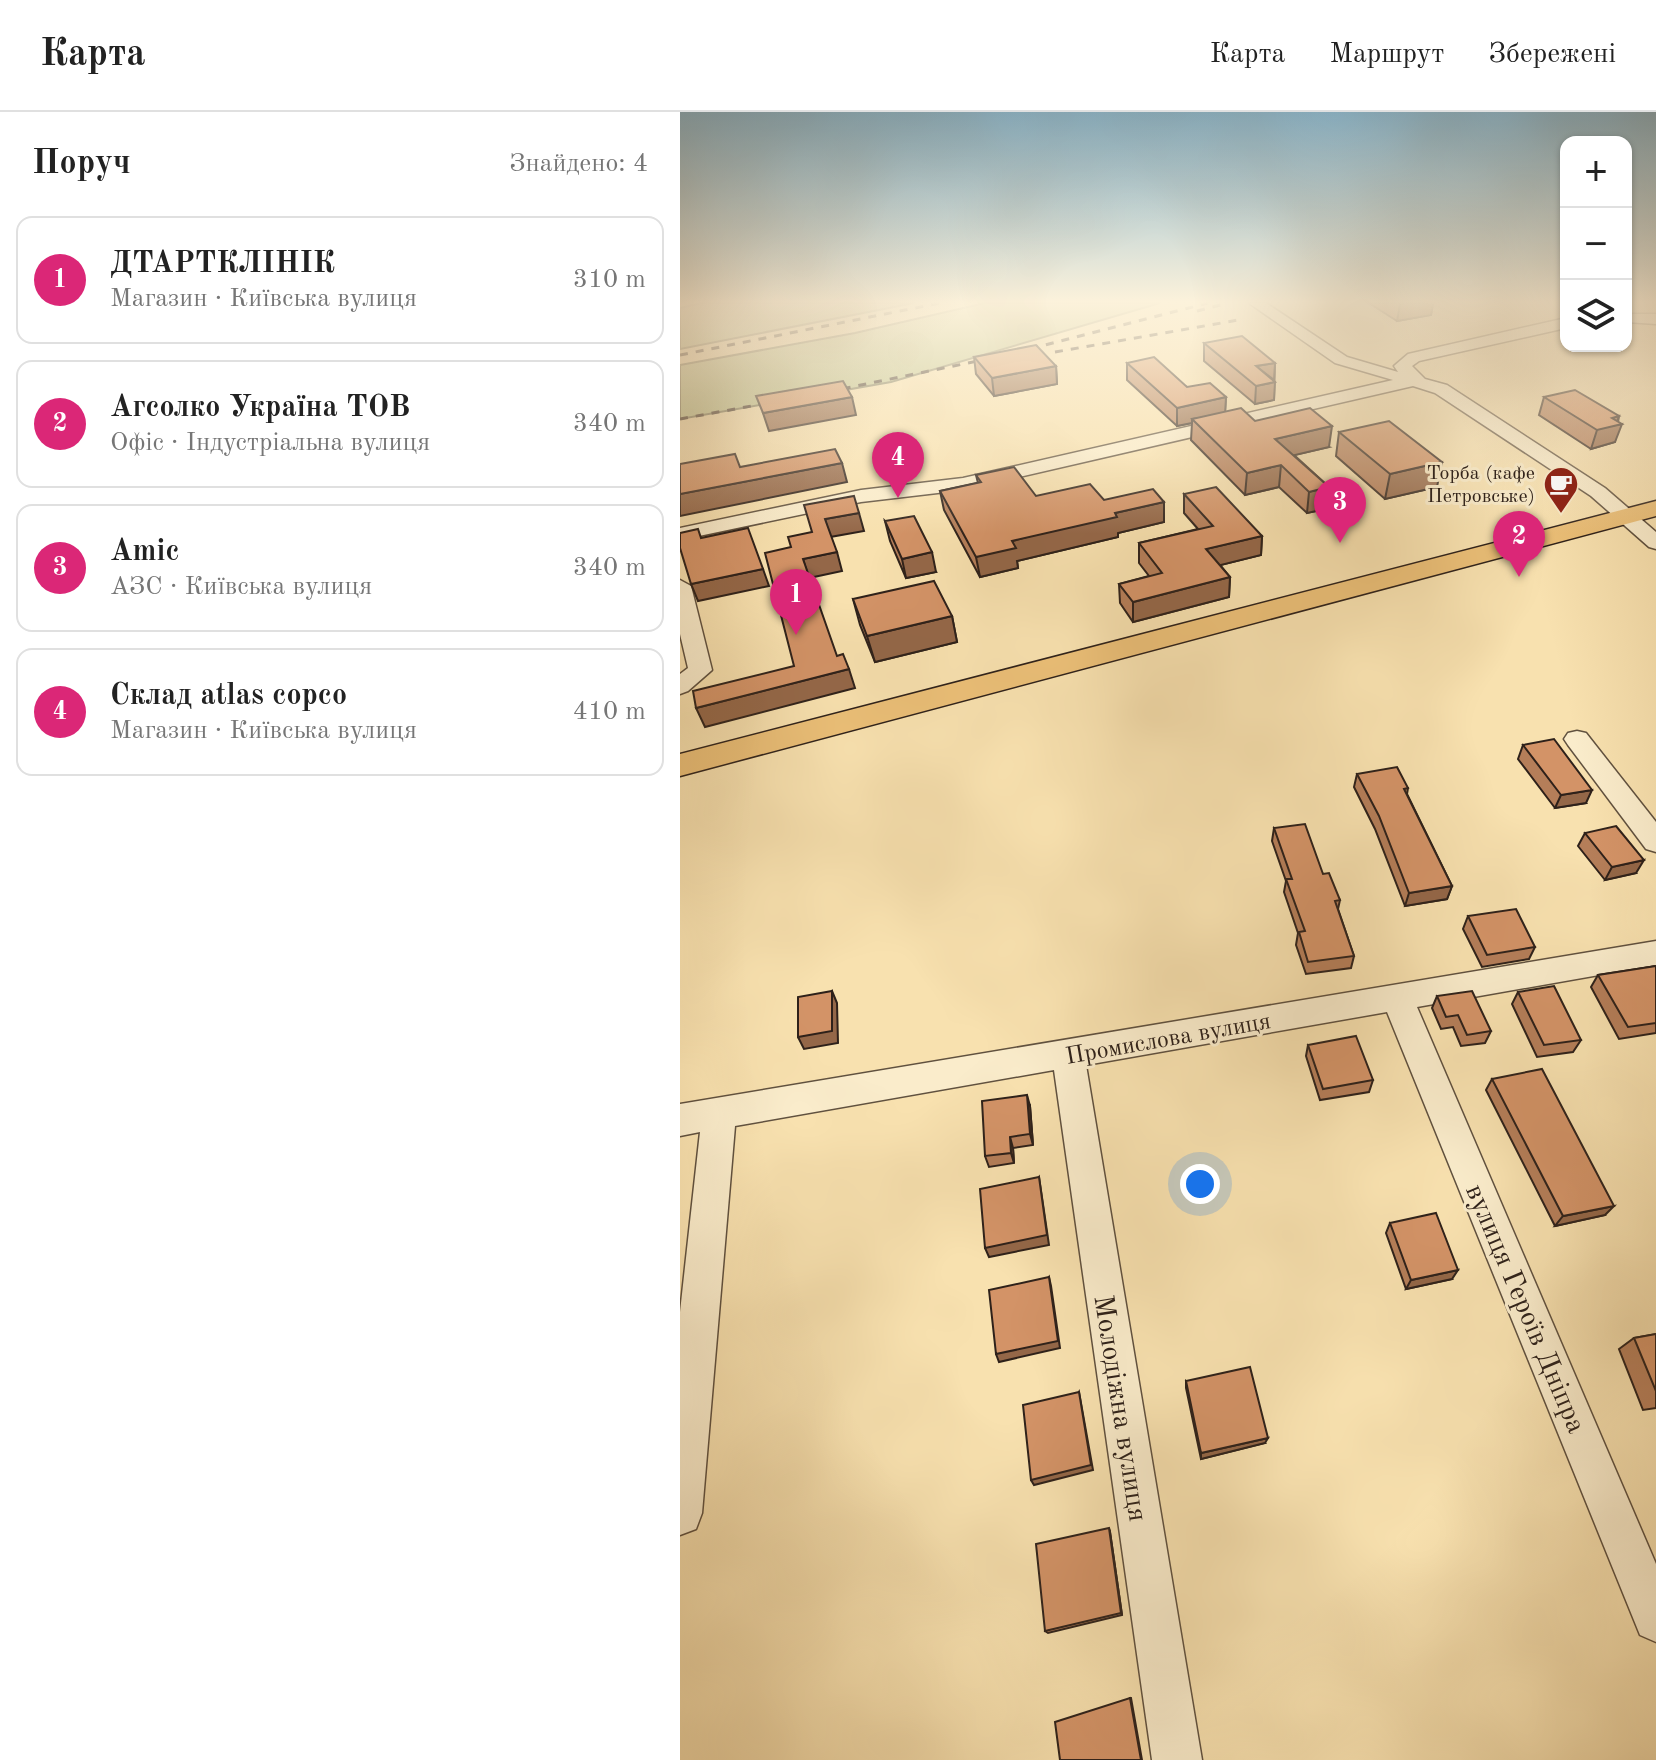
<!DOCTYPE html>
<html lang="uk">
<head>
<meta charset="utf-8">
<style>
  body { margin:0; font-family:"Old Standard TT",serif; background:#f6f6f6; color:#222 }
  .controls { position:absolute; right:24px; top:24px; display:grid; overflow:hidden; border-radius:16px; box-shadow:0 2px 6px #0004 }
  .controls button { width:72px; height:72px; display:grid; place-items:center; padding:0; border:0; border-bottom:2px solid #e0e0e0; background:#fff; color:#222; font:40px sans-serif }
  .you { position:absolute; left:520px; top:1072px; width:28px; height:28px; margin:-20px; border:6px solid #fff; border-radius:50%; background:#1a73e8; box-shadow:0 0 0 12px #1a73e833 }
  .badge { display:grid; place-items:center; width:52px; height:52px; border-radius:50%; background:#db2777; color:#fff; font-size:26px; font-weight:700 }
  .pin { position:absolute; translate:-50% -66px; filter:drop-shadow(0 2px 4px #0008) }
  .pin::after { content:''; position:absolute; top:42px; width:28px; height:24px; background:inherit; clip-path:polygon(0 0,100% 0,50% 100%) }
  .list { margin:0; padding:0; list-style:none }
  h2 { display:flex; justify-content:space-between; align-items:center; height:104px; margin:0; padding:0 32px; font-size:34px }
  h2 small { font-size:26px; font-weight:400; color:#767676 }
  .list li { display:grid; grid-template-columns:52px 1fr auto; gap:24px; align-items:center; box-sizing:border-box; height:128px; margin:0 16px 16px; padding:0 16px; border:2px solid #e0e0e0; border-radius:16px }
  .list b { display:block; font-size:30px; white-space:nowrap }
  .list p { margin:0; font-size:26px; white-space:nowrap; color:#767676 }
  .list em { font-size:26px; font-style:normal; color:#767676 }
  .icon { flex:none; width:44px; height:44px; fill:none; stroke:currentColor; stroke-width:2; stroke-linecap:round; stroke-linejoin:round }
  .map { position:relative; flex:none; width:976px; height:1648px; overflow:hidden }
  header { display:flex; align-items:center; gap:48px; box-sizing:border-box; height:112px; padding:0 40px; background:#fff; border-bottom:2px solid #e0e0e0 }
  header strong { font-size:38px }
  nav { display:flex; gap:44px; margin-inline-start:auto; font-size:28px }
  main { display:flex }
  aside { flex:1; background:#fff }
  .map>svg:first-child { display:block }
  .green { fill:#bbc38c; stroke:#747253; stroke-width:2 }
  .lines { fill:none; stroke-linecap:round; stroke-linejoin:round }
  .minor-casing { stroke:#60513f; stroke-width:3 }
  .major-casing { stroke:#2e211a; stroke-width:3 }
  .minor { fill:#faeccb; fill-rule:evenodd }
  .major { fill:#ecc078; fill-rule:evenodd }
  .rail { stroke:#2e211a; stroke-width:3; stroke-dasharray:8 8; stroke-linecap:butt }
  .wall { fill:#b57e59; stroke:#2e211a; stroke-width:2 }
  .shaded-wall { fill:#946748; stroke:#2e211a; stroke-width:2 }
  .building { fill:#d39367; stroke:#2e211a; stroke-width:2 }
  .labels { text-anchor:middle; stroke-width:6; stroke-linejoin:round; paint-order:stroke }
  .far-poi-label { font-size:20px; fill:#2e211a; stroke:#faeccb; text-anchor:end }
  .street-label { font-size:24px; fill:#2e211a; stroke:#faeccb }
  .near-street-label { font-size:28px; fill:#2e211a; stroke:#faeccb }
</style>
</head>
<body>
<header>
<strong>Карта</strong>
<nav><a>Карта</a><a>Маршрут</a><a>Збережені</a></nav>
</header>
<main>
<aside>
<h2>Поруч<small>Знайдено: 4</small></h2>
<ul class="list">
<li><span class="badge">1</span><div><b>ДТАРТКЛІНІК</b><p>Магазин · Київська вулиця</p></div><em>310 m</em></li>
<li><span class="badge">2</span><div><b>Агсолко Україна ТОВ</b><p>Офіс · Індустріальна вулиця</p></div><em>340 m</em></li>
<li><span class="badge">3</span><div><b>Amic</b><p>АЗС · Київська вулиця</p></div><em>340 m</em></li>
<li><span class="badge">4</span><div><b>Склад atlas copco</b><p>Магазин · Київська вулиця</p></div><em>410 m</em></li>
</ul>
</aside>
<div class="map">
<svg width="976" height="1648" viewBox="0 0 976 1648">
  <rect width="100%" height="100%" fill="#f8e1af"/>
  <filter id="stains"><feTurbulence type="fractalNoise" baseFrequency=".0025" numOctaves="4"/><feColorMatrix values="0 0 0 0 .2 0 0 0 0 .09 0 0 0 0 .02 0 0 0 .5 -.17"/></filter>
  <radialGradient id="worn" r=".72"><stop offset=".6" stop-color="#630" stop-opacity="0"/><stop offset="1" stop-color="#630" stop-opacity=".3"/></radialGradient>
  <g class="green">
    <path d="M21,191H234L0,237V196Z"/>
    <path d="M305,191H480L211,270L0,307V253L175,221Z"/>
  </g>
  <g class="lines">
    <g class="minor-casing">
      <g id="minor">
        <path d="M569,191H586L667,245L718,260L714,254L728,242L886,206V216L739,249L732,254L745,267L767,273L925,376L976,420V437L969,435L911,384L755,281L733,274L283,378L181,390L0,428V416L181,378L283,366L713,268L655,251Z"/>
        <path d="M946,202H976V212L946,210Z"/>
        <path d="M0,468L11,474L32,558L8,579L0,582V562L8,556L0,522Z"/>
        <path d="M897,619L906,621L976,710V740L966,737L888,633L884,627L888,621Z"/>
        <path d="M976,829V853L737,895L976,1452V1530L960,1523L707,900L406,953L522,1648H472L374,958L55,1014L22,1401L16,1417L0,1423V1200L20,1020L0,1024V992Z"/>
      </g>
    </g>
    <g class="major-casing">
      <path id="major" d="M976,389V404L0,664V642Z"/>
    </g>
    <use href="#minor" class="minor"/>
    <use href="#major" class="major"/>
    <g class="rail">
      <path d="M517,199L548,191"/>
      <path d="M375,240L564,207"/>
      <path d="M0,243L260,191"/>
      <path d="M147,280L322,244L528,191"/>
      <path d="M0,307L99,289"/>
    </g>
  </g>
  <g class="wall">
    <path d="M689,191H753L751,203L717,209Z"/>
    <path d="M524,231L595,251L594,288L575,292L524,249Z"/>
    <path d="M294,245L376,254L377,272L314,284L296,262Z"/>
    <path d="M447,251L507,275L546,285L545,300L649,335L614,343L649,375L646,397L627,401L599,375L565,383L511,328L512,311L497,314L447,268Z"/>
    <path d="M864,285L939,304L935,330L911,337L859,303Z"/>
    <path d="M659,320L757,375L705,387L656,344Z"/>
    <path d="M296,363L356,384L424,388L484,390V410L438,421V425L337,449L338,456L300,465L264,398L260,379L298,371Z"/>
    <path d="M504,382L582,424L581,443L540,453L550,465L549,485L453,510L440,491L439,472L469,464L459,451V431L518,417L504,401Z"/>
    <path d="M205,409L256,460L226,466L210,429Z"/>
    <path d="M173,487L272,504L277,530L195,550L180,513Z"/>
    <path d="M843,633L906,691L875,696L838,647Z"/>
    <path d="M677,662L728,676L727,682L772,774L767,787L725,794L695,717L674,675Z"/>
    <path d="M594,716L643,762L660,788L658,797L674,844L671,856L626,862L616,833L618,821L604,780L606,769L592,729Z"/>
    <path d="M905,721L956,761L925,768L898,734Z"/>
    <path d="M788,804L855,835L849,847L802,855L783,817Z"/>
    <path d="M976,854V921L939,927L911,875L918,863Z"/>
    <path d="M838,880L901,928L893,940L857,945L832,892Z"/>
    <path d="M757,884L811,919L805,931L781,934L773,915L761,917L752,896Z"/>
    <path d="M628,933L693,968L689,980L640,988L626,944Z"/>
    <path d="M812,967L925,1103L875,1114L806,978Z"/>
    <path d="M350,994L353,1033L333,1036L334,1051L309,1055L305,1044Z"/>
    <path d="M710,1111L772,1167L726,1177L706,1121Z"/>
    <path d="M976,1222V1296L963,1298L939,1237L954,1226Z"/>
    <path d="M506,1269L585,1331L521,1347L506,1276Z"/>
    <path d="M430,1420L442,1503L368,1521L365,1519Z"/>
  </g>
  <g class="shaded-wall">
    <path d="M727,191H753L751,203L717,209L720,192Z"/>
    <path d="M595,251L594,268L576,254Z"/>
    <path d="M376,254L377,272L314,284L312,266Z"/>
    <path d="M595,270L594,288L575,292L576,274Z"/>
    <path d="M172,285L176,303L89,319L83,301Z"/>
    <path d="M546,285L545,303L512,307V311L497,314V296Z"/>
    <path d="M939,304L936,313L942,312L935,330L911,337L917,318L932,306Z"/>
    <path d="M652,314L649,335L594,348L595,327Z"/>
    <path d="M762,350L757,375L705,387L710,362Z"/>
    <path d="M162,351L167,370L0,404V382Z"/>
    <path d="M601,353L599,375L565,383L567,361Z"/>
    <path d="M649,375L646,397L627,401L629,380Z"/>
    <path d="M484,390V410L438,421V425L337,449L338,456L300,465L296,445L332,429L435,401Z"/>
    <path d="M179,401L184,419L150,425L145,407Z"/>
    <path d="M582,424L581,443L525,457L526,437Z"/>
    <path d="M157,440L162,459L129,466L123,447Z"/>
    <path d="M252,440L256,460L226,466L222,447Z"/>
    <path d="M83,457L89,474L18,489L11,472Z"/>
    <path d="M550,465L549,485L453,510V490Z"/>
    <path d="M272,504L277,530L195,550L187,524Z"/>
    <path d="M169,557L175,576L25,615L16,596Z"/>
    <path d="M912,678L906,691L875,696L881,683Z"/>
    <path d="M964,748L956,761L925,768L932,755Z"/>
    <path d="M772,774L767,787L725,794L729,781Z"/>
    <path d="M152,879L157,891L158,931L124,937L118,925Z"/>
    <path d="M347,983L350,994L353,1033L350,1022Z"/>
    <path d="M330,1025L333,1036L334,1051L331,1041Z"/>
    <path d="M359,1065L369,1133L309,1145L305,1136Z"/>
    <path d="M934,1094L925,1103L875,1114L883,1104Z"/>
    <path d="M778,1158L772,1167L726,1177L731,1168Z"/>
    <path d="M369,1165L371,1174L380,1236L319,1250L316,1242Z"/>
    <path d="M399,1280L413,1358L354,1373L351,1368Z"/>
    <path d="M588,1326L585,1331L521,1347V1341Z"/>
    <path d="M429,1416L430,1420L442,1503L441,1501Z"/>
    <path d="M450,1586H451L462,1648H461Z"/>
  </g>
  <g class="building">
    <path d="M562,224L595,251L576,254L595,270L576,274L524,231Z"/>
    <path d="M356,233L376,254L312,266L294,245Z"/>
    <path d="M474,245L507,275L530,271L546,285L497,296L447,251Z"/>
    <path d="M163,269L172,285L83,301L76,284Z"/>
    <path d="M895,278L939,304L932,306L942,312L917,318L864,285Z"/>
    <path d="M561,296L575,309L630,296L652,314L595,327L649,375L629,380L601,353L567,361L512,307Z"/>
    <path d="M709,309L762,350L710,362L659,320Z"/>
    <path d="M155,337L162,351L0,382V352L55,342L60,355Z"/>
    <path d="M334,355L356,384L410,372L424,388L473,377L484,390L435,401L437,405L332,429L336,436L296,445L260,379L301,370L296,363Z"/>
    <path d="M536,375L582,424L526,437L550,465L453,490L439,472L482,461L459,431L533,414L504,382Z"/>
    <path d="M174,384L179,401L145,407L157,440L123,447L157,544L163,542L169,557L16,596L13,579L114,554L85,441L111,435L108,425L132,420L124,393Z"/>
    <path d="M234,404L252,440L222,447L205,409Z"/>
    <path d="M68,416L83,457L11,472L0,436V421L18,417L21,426Z"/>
    <path d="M254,469L272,504L187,524L173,487Z"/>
    <path d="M874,627L912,678L881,683L843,633Z"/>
    <path d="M717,655L728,676L724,677L772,774L729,781L699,704L677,662Z"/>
    <path d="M625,712L643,762L649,761L660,788L655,789L674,844L628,850L619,820L625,819L606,767H612L594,716Z"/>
    <path d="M936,714L964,748L932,755L905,721Z"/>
    <path d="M836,797L855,835L807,843L788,804Z"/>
    <path d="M976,854V911L948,915L918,863Z"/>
    <path d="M874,874L901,928L864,933L838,880Z"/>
    <path d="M152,879V919L118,925V885Z"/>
    <path d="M792,879L811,919L787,923L778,903L766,905L757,884Z"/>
    <path d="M676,924L693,968L643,977L628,933Z"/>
    <path d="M862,957L934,1094L883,1104L812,967Z"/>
    <path d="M347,983L350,1022L330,1025L331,1041L305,1044L302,989Z"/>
    <path d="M359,1065L367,1123L305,1136L300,1077Z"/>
    <path d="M756,1101L778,1158L731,1168L710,1111Z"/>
    <path d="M369,1165L378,1229L316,1242L309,1178Z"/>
    <path d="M976,1222V1279L954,1226Z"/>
    <path d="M570,1255L588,1326L521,1341L506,1269Z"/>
    <path d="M399,1280L411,1353L351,1368L343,1293Z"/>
    <path d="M429,1416L441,1501L365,1519L356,1432Z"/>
    <path d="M450,1586L461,1648H380L375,1610Z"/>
  </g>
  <linearGradient id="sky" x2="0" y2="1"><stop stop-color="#8ab8d0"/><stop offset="0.45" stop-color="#fcf2db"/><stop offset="1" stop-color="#fcf2db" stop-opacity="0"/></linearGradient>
  <rect width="976" height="422" fill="url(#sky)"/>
  <defs>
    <g id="cafe-pin" transform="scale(1.8)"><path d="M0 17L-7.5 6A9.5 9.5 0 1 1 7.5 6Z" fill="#8f2418" stroke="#faeccb"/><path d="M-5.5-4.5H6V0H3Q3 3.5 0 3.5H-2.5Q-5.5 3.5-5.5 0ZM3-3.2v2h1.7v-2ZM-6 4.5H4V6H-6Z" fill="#fff"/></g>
  </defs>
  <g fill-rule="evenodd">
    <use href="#cafe-pin" x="881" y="372"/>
  </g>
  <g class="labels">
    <g class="far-poi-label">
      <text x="855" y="367">Торба (кафе<tspan x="855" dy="23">Петровське)</tspan></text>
    </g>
    <g class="street-label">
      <text transform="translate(488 926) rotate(-10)" y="8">Промислова вулиця</text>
    </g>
    <g class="near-street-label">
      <text transform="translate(847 1196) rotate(67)" y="10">вулиця Героїв Дніпра</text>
      <text transform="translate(442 1296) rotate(81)" y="10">Молодіжна вулиця</text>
    </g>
  </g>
  <rect width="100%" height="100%" filter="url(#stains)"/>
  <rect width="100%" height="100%" fill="url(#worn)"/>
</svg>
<div class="controls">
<button>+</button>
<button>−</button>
<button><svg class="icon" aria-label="layers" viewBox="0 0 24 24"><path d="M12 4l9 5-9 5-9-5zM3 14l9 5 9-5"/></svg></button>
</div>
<div class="you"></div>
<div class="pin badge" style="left:116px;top:523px">1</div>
<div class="pin badge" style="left:839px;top:465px">2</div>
<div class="pin badge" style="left:660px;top:431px">3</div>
<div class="pin badge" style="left:218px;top:386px">4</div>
</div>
</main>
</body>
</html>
